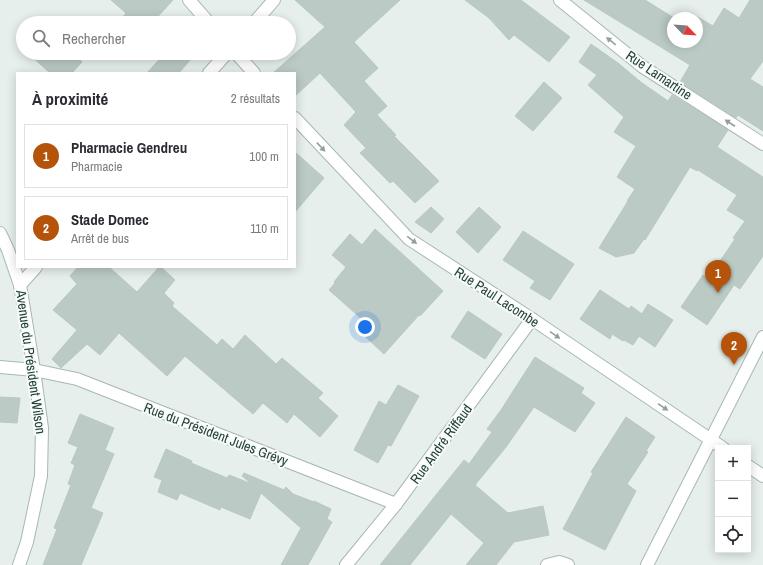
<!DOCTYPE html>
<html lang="fr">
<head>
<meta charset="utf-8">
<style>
  body { margin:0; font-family:"Archivo Narrow",sans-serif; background:#f2f2f3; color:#2b2b33 }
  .controls { position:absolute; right:12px; bottom:12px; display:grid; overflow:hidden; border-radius:0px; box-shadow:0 2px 10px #0003 }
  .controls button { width:36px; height:36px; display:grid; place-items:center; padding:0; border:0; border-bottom:1px solid #e1e1e2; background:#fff; color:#2b2b33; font:20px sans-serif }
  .compass { position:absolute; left:667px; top:12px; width:36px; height:36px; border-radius:50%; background:#fff; box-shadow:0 2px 10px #0003; rotate:115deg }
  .you { position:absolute; left:365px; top:327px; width:14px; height:14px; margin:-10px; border:3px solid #fff; border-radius:50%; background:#1a73e8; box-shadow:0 0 0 6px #1a73e833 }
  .badge { display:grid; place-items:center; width:26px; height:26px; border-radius:50%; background:#b45309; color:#fff; font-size:13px; font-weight:700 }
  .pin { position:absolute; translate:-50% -33px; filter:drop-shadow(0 1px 2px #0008) }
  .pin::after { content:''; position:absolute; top:21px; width:14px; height:12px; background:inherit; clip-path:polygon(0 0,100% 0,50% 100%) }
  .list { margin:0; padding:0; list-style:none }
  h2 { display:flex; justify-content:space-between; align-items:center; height:52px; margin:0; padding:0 16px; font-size:17px }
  h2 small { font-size:13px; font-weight:400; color:#7c7c81 }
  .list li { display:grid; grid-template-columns:26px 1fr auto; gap:12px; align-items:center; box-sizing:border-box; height:64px; margin:0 8px 8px; padding:0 8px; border:1px solid #e1e1e2; border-radius:0px }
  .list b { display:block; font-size:15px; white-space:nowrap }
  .list p { margin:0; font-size:13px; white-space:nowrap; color:#7c7c81 }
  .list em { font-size:13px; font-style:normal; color:#7c7c81 }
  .icon { flex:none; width:22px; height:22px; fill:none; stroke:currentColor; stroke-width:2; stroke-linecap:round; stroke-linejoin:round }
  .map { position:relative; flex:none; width:763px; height:565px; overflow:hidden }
  .search { position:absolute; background:#fff; box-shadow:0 2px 10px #0003; left:16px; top:16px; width:280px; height:44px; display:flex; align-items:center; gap:10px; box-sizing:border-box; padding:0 14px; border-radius:22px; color:#7c7c81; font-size:15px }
  .panel { position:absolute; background:#fff; box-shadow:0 2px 10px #0003; left:16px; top:72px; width:280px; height:196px; border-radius:0px }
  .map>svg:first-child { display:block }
  .building { fill:#bbcac4; stroke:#b8c9c2 }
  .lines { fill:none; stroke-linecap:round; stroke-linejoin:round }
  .minor-casing { stroke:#a8b8b2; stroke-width:14 }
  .minor { stroke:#fff; stroke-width:12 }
  .oneway { fill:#92a09c }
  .labels { text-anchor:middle; stroke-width:4; stroke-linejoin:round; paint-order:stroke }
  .street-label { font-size:14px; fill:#24423a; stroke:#f7fbf9 }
</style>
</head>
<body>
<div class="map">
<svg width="763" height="565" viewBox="0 0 763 565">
  <rect width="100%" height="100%" fill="#e6efeb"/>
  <g class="building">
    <path d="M111,0H173L152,23H118L126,13Z"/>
    <path d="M295,0H400L354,42L378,68L364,81L387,106L377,115L396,135L394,136L439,181L415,203L393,181L390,183L360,153L366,148L344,125L356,112L320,73L295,96V73H273L325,27Z"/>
    <path d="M465,0H521L570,37L549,62L514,35L509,40L489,18Z"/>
    <path d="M584,0H645L674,18L673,42H697V18H689L691,13L713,26L724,8L739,18L750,0H763V61L750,79L763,87V131L738,115L736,118L680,82L690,65Z"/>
    <path d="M591,44L618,63L642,83L668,101L672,95L728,130L717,147L763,177V256L740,289L734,285L707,325L681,307L703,275L708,279L735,239L733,238L745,221L727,210L737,195L698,170L697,171L690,167L645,240L644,239L634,253L616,257L599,248L628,201H627L635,189L617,177L636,146L614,132L624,117L588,85L597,75L579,62Z"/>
    <path d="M28,53H72L82,62L72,73H50Z"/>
    <path d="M165,53H196L179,73H147Z"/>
    <path d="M544,82L562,98L533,131L515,116Z"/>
    <path d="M295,152L324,178L295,212Z"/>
    <path d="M431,207L444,219L431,233L415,222Z"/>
    <path d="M479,207L501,227L478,253L456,232Z"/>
    <path d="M375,229L443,291L420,316L419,315L384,354L357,329L364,321L329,290L335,283L334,282L346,267L332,255L350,234L362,245Z"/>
    <path d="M523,231L574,264L550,300L530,288L535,281L503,260Z"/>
    <path d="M78,267H109L137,292L159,267H161L175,280L164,293L174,303L172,306L217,345L222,339L233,349L245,335L276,364L282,358L323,393L318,398L338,416L320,437L294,414L287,423L263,403L253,414L185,356L167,376L119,333L100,355L87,344L61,368L52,359L77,330L53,310L77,284L70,276Z"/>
    <path d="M600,290L629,309L631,306L642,314L648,304L673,320L655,347L639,336L633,345L624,340L623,341L612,334L610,339L580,319Z"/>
    <path d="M468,311L502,334L485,359L451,337Z"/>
    <path d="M535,357L584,388L581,393L595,403L575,432L534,407L506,447L475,485L508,513L543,506L549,535L514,542L496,565H466L484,543L451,514L410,565H380L464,460L469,464L492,432L487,429L501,410Z"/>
    <path d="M398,385L419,396L391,446L388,445L378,463L354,450L379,401L386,405Z"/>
    <path d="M0,397L20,398L17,423L0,422Z"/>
    <path d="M80,414L114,428L105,450L114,454L91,508L103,513L81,565H43L57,529L54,528L71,485L68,484L75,465L71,463L78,447L68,443Z"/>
    <path d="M626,417L655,437L646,451L648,452L627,484L636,491L605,550L563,529L593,473L591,472Z"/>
    <path d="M166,449L192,461L191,463L227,478L229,475L252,484L242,476L244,473L284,490L286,487L293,494L314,502V501L331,509L327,519L332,522L308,565H281L301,528L261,493L250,519L221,507L220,510L180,493L177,500L158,492L162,480L154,477Z"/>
  </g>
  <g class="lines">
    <g class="minor-casing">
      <g id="minor">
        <path d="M189,0L209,23"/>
        <path d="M560,0L643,67L763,144"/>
        <path d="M254,23L274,0"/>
        <path d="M236,53L254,73"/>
        <path d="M209,73L227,53"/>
        <path d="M295,118L409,239L532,319L723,448"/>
        <path d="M0,233L8,250L20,285L34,370L42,428L41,476L27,542L19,565"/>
        <path d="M20,285L36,267"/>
        <path d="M0,367L34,370L77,379L396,504"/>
        <path d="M748,466L763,476"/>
        <path d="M346,565L396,504L532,319"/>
        <path d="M547,565L559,562L568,565"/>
        <path d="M647,565L763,337"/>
      </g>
    </g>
    <use href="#minor" class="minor"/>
  </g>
  <defs><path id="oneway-solid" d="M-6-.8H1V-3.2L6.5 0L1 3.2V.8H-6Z"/></defs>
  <g class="oneway">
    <use href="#oneway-solid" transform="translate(611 41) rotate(-141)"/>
    <use href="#oneway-solid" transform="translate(730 123) rotate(-147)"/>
    <use href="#oneway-solid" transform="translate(321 147) rotate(47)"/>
    <use href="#oneway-solid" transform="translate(412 240) rotate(37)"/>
    <use href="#oneway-solid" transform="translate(555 335) rotate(34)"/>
    <use href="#oneway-solid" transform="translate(663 407) rotate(34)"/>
  </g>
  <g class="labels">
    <g class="street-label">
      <text transform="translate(659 75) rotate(34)" y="5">Rue Lamartine</text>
      <text transform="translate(497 297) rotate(33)" y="5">Rue Paul Lacombe</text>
      <text transform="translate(31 362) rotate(82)" y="5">Avenue du Président Wilson</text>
      <text transform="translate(216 434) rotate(21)" y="5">Rue du Président Jules Grévy</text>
      <text transform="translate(441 444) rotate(-54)" y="5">Rue André Riffaud</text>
    </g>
  </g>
</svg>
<div class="controls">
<button>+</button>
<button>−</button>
<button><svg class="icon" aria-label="locate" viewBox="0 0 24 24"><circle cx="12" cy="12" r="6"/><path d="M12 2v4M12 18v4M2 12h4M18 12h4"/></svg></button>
</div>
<svg class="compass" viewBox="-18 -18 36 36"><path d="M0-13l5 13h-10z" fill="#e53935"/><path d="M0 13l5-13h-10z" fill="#7c7c81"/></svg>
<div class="you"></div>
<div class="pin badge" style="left:718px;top:293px">1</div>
<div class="pin badge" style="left:734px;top:365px">2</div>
<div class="search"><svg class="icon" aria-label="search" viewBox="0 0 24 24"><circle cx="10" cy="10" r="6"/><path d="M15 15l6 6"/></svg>Rechercher</div>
<section class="panel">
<h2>À proximité<small>2 résultats</small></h2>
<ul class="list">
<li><span class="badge">1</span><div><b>Pharmacie Gendreu</b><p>Pharmacie</p></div><em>100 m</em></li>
<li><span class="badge">2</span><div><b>Stade Domec</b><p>Arrêt de bus</p></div><em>110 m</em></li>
</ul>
</section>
</div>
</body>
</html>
